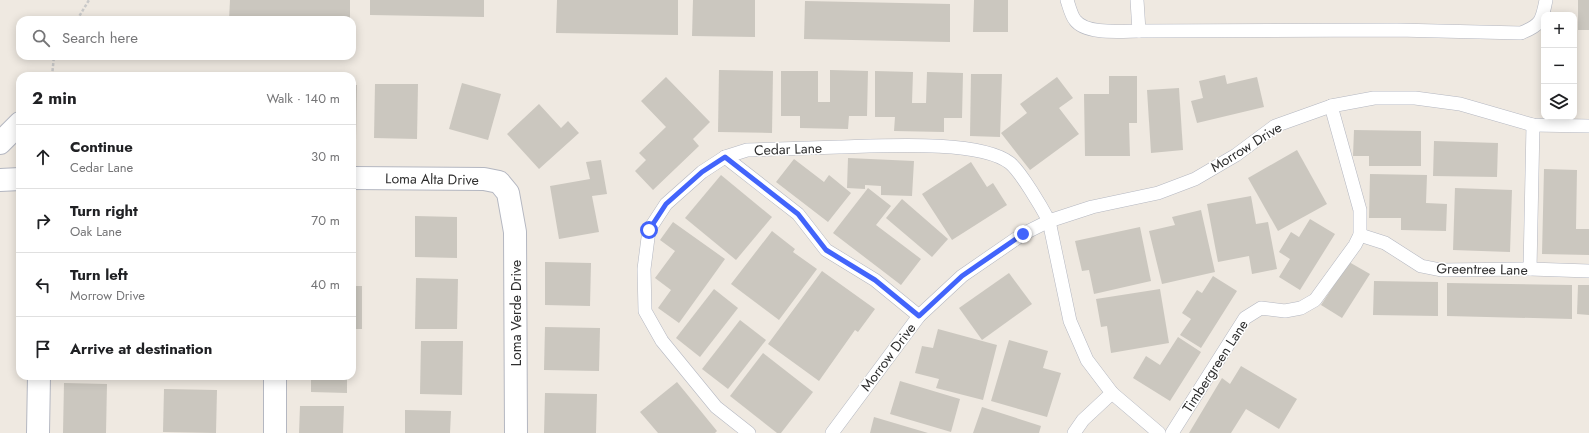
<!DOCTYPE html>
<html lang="en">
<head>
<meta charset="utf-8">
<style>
  body { margin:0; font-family:Jost,sans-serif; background:#f2f2f2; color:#202124 }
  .controls { position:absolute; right:12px; top:12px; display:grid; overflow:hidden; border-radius:8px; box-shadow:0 2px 10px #0003 }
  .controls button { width:36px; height:36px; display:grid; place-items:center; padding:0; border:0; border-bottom:1px solid #e0e0e0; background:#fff; color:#202124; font:20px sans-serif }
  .stop { position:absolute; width:12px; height:12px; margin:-9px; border:3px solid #4264fb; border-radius:50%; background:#fff }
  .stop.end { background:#4264fb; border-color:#fff; box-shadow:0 1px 4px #0008 }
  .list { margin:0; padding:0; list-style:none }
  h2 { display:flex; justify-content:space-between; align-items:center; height:52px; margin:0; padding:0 16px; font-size:17px }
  h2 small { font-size:13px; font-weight:400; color:#757577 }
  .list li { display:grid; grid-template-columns:26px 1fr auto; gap:12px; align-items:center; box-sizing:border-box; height:64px; padding:0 16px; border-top:1px solid #e0e0e0 }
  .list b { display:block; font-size:15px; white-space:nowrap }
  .list p { margin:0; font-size:13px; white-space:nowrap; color:#757577 }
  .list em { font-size:13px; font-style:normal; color:#757577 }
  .icon { flex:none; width:22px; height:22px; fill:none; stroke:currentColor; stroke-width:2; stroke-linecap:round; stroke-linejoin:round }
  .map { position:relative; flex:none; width:1589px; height:433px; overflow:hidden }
  .search { position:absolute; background:#fff; box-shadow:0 2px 10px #0003; left:16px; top:16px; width:340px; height:44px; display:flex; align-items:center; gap:10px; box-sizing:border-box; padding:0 14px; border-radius:12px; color:#757577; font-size:15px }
  .panel { position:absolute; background:#fff; box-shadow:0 2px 10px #0003; left:16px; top:72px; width:340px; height:308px; border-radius:12px }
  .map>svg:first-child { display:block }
  .building { fill:#cbc7bf }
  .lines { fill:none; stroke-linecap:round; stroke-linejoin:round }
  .service-casing { stroke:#b4b7c1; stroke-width:14 }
  .minor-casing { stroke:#b4b7c1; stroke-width:24 }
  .path { stroke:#c9c9c9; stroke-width:2.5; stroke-dasharray:3 2; stroke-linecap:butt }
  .service { stroke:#fff; stroke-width:13 }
  .minor { stroke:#fff; stroke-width:22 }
  .route { stroke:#4264fb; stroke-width:5 }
  .labels { text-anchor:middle; stroke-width:3; stroke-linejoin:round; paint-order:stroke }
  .street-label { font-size:14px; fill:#2e2e2e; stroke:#fff }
</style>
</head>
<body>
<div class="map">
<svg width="1589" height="433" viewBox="0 0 1589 433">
  <rect width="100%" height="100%" fill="#efe9e1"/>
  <g class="building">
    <path d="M230,0H350V20H229Z"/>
    <path d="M370,0H484V17L370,15Z"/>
    <path d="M557,0H678V35L556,33Z"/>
    <path d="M693,0H755V37L692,36Z"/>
    <path d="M974,0H1008V32H973Z"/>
    <rect x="1578" y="0" width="11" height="30"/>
    <path d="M805,1L950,4V42L804,39Z"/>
    <path d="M719,70L773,71L772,133L718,132Z"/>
    <path d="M830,70L868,71L867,116H849L848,129L800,128V116H781V71H818V102H830Z"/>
    <path d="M875,71L913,72L912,103H926L927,72L963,73L962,118H944V132L894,131L895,117H875Z"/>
    <path d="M971,74H1002L1000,137L970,136Z"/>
    <path d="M1225,75L1227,84L1257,77L1264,107L1197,123L1191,101L1203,98L1199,81Z"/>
    <path d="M1109,76H1137V123H1129L1130,156H1085L1084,94H1109Z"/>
    <path d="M666,77L710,122L693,139L699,146L653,190L635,171L646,160L639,153L666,127L641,101Z"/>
    <path d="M1057,77L1073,98L1059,108L1079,134L1030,170L1001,133L1027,113L1020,104Z"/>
    <path d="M462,83L501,94L488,140L449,129Z"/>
    <path d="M375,84H418L417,139L374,138Z"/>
    <path d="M352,85H357L356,140H352Z"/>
    <path d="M1179,88L1183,150L1151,153L1147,90Z"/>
    <path d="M539,104L561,128L568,121L579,133L539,169L507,134Z"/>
    <path d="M1354,130L1421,131V166H1369V156H1353Z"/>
    <path d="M1434,141L1498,143L1497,177L1433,176Z"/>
    <path d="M1297,150L1327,204L1278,231L1248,178Z"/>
    <path d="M848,158L914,161L912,196L881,195V186L865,185V189L847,188Z"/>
    <path d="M794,159L824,182L829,175L851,193L828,222L776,182Z"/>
    <path d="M601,160L607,194L592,196L599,232L559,239L550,186L590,179L586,162Z"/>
    <path d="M971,162L987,187L993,183L1007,205L952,240L922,194Z"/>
    <path d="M1544,169L1577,170L1576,229H1589V255L1542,254Z"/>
    <path d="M1370,174L1427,175L1426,203L1447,204L1446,231L1401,230V218H1369Z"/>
    <path d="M721,175L772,217L736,260L685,218Z"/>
    <path d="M868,188L891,206L876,225L921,259L901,285L833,233Z"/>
    <path d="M1455,188L1512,190L1510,252L1453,250Z"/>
    <path d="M1251,196L1256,224L1268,222L1277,269L1252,274L1249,256L1218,262L1207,204Z"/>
    <path d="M902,199L948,239L932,257L886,218Z"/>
    <path d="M1201,210L1215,272L1162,284L1149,231L1175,225L1172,217Z"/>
    <path d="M415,216L457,217V258L415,257Z"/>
    <path d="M1310,219L1335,234L1300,290L1279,277L1290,259L1279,252L1291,232L1299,237Z"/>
    <path d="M673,222L725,259L679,323L658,308L671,290L655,278L675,251L660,240Z"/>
    <path d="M1140,227L1151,281L1094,294L1089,270L1082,271L1075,241Z"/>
    <path d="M772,231L795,249L793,252L817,269L779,320L731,284Z"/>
    <path d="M545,262L591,263L590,306L545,305Z"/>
    <path d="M1349,262L1370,274L1342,318L1321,305Z"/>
    <path d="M822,271L875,309L858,332L855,330L819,381L768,344Z"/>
    <path d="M1009,273L1032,304L982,340L959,308Z"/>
    <path d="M1213,276L1237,291L1201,348L1180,335L1191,319L1182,313L1197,290L1202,293Z"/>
    <path d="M416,278L458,279L457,329H415Z"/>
    <path d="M1374,281L1438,282V316L1373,315Z"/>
    <path d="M1447,283L1572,285V319L1447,316Z"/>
    <path d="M1578,285H1589V315L1577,314Z"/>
    <rect x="352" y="286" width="10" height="43"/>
    <path d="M714,289L738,308L700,357L676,338Z"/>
    <path d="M1160,289L1169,343L1111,353L1107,326L1101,327L1096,299Z"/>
    <path d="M740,320L766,340L728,389L702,369Z"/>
    <path d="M545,327L600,328L599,371L544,370Z"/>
    <path d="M938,329L997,345L983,400L936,388L939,379L915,373L922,346L933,348Z"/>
    <path d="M1178,337L1201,352L1170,401L1133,378L1146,356L1160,365Z"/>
    <path d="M1009,340L1048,351L1043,368L1061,373L1047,417L991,401Z"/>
    <path d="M421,341H463L462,395L420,394Z"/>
    <path d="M763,353L813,392L781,433H777L730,396Z"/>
    <path d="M1241,366L1297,399L1279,429L1246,409L1231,433H1189L1222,378L1230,384Z"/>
    <path d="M311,376H347V393L311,392Z"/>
    <path d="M900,381L960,399L951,432L890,414Z"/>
    <path d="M677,382L717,431L715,433H658L640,412Z"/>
    <path d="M64,383L107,384L106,433H63Z"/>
    <path d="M164,389L217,390L216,433L163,432Z"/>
    <path d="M545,393L597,394L596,433H544Z"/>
    <path d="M300,406H344L343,433H299Z"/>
    <path d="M982,407L1041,426L1039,433H973Z"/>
    <path d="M405,410L451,411L450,433H405Z"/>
    <path d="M874,417L928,433H870Z"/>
  </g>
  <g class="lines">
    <g class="service-casing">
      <g id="service">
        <path d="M1067,0C1069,6 1071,15 1075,20C1086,35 1122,31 1139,31L1137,0"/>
        <path d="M1139,31L1397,30L1521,33C1541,25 1542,21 1546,0"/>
        <path d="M725,157L798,214L826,250L875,280L919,316"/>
        <path d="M1360,235L1385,243L1421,266L1441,270L1530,269L1589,271"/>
        <path d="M1530,269L1533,125"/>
        <path d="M749,433L716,407L662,341L645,311L644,269L649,230L666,204L702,172L725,157L747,150C778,149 808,148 839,147C878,146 980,139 1010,163C1021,172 1042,208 1049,221L1070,321L1087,360L1112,393L1159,433"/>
        <path d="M832,433L919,316L962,276L1023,234L1049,221L1092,207L1158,193L1195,179L1236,155L1275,126L1331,106L1374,98H1415L1460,104L1533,125L1589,126"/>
        <path d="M1074,433L1083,420L1112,393"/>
        <path d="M1172,433L1245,318L1261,308L1285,311L1301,308L1315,300L1355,245L1360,235V210L1331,106"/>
      </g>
    </g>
    <g class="minor-casing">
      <g id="minor">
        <path d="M0,143L20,123"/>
        <path d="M352,178L484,179L499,182L508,193L515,232L516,433"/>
        <path d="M0,180L20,179"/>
        <path d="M38,433L39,376"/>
        <path d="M275,433V376"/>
      </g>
    </g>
    <g class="path">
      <path d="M77,20L89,0"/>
      <path d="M52,76L54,56"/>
    </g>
    <use href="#service" class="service"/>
    <use href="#minor" class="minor"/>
  </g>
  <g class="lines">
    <path class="route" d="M649,230L666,204L702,172L725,157L798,214L826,250L875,280L919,316L962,276L1023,234"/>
  </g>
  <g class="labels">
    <g class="street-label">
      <text transform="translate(1246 147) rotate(-32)" y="5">Morrow Drive</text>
      <text transform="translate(788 149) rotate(-2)" y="5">Cedar Lane</text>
      <text transform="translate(432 179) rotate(1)" y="5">Loma Alta Drive</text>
      <text transform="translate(1482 269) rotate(1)" y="5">Greentree Lane</text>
      <text transform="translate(516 313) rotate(-90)" y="5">Loma Verde Drive</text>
      <text transform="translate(888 357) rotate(-53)" y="5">Morrow Drive</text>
      <text transform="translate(1215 366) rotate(-57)" y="5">Timbergreen Lane</text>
    </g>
  </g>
</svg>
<div class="controls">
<button>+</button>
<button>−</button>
<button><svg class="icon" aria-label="layers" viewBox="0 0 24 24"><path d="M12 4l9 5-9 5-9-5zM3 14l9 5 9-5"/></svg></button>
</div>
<div class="stop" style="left:649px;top:230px"></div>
<div class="stop end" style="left:1023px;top:234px"></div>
<div class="search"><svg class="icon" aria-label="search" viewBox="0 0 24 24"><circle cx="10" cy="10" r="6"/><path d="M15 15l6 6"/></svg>Search here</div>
<section class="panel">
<h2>2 min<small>Walk · 140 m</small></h2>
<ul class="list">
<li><svg class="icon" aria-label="ahead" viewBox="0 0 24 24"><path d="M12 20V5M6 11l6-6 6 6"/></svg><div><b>Continue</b><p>Cedar Lane</p></div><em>30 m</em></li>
<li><svg class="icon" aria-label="right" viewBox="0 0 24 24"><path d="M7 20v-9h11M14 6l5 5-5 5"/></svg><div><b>Turn right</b><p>Oak Lane</p></div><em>70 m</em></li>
<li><svg class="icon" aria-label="left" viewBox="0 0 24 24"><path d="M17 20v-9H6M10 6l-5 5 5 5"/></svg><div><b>Turn left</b><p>Morrow Drive</p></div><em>40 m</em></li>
<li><svg class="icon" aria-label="arrive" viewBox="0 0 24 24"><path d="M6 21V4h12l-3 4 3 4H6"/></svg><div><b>Arrive at destination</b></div></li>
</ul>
</section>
</div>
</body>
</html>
